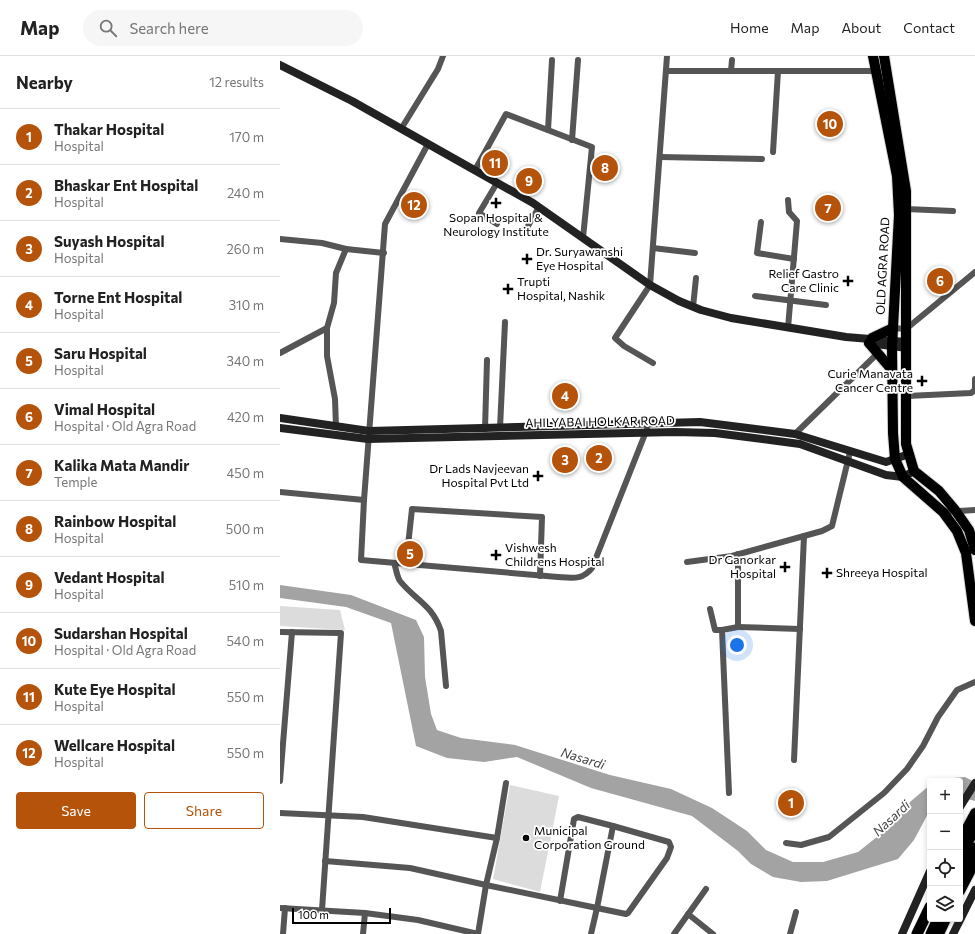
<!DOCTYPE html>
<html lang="en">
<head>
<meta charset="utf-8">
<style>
  body { margin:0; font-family:Commissioner,sans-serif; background:#f6f6f6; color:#222 }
  .controls { position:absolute; right:12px; bottom:12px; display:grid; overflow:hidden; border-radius:4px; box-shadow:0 2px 6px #0003 }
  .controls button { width:36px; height:36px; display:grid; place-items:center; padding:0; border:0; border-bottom:1px solid #e0e0e0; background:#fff; color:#222; font:20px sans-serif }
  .scale { position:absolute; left:12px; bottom:10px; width:99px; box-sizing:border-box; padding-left:4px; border:2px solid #000; border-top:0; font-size:11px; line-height:14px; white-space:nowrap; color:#000; -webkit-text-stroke:3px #fff; paint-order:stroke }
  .you { position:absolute; left:457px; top:589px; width:14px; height:14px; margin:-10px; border:3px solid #fff; border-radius:50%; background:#1a73e8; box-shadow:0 0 0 6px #1a73e833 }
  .badge { display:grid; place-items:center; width:26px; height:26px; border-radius:50%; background:#b45309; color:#fff; font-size:13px; font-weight:700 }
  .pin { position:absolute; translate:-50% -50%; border:2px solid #fff; box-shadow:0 1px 4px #0006 }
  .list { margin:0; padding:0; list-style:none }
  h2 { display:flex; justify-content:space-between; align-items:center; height:52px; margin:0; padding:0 16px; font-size:17px }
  h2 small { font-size:13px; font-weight:400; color:#767676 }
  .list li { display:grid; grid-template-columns:26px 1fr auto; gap:12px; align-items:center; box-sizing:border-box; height:56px; padding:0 16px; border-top:1px solid #e0e0e0 }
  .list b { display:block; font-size:15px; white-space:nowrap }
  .list p { margin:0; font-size:13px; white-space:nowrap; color:#767676 }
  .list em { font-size:13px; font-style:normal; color:#767676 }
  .actions { display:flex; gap:8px; padding:12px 16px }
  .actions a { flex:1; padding:9px 0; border:1px solid #b45309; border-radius:4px; text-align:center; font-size:14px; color:#b45309 }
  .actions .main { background:#b45309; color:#fff }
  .icon { flex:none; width:22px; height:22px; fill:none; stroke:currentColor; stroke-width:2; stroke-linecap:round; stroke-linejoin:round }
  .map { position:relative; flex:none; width:695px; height:878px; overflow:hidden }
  header { display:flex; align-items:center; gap:24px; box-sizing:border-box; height:56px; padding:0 20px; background:#fff; border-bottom:1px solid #e0e0e0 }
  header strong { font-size:19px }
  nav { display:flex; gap:22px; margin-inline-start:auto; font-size:14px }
  .search { width:280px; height:36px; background:#f6f6f6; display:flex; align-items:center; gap:10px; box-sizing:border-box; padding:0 14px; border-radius:22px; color:#767676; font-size:15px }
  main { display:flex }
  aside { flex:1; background:#fff }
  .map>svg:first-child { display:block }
  .green { fill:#dcdcdc }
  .water { fill:#a3a3a3 }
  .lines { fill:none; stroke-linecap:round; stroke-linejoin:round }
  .primary-casing { stroke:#dbdbdb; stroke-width:12 }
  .highway-casing { stroke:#dbdbdb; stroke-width:12 }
  .street { stroke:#555; stroke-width:6 }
  .secondary { stroke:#222; stroke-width:8 }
  .primary { stroke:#000; stroke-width:10 }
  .highway { stroke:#000; stroke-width:11 }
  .poi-dot { fill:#000; stroke:#fff; stroke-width:1.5 }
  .labels { text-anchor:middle; stroke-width:3.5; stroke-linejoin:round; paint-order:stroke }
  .poi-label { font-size:12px; fill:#000; stroke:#fff; text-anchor:start }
  .street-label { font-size:12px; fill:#000; stroke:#fff }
  .water-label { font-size:13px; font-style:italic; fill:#444; stroke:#fff }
</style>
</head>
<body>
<header>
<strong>Map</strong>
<div class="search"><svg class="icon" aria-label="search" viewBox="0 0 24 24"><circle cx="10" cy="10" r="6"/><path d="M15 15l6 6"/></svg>Search here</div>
<nav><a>Home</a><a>Map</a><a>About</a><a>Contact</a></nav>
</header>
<main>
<aside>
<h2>Nearby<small>12 results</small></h2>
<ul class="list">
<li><span class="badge">1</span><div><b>Thakar Hospital</b><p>Hospital</p></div><em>170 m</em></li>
<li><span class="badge">2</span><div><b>Bhaskar Ent Hospital</b><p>Hospital</p></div><em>240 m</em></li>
<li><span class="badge">3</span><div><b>Suyash Hospital</b><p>Hospital</p></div><em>260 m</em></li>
<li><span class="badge">4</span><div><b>Torne Ent Hospital</b><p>Hospital</p></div><em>310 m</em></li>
<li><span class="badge">5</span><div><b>Saru Hospital</b><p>Hospital</p></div><em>340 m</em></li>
<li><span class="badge">6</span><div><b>Vimal Hospital</b><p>Hospital · Old Agra Road</p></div><em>420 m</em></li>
<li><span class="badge">7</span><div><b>Kalika Mata Mandir</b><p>Temple</p></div><em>450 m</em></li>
<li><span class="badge">8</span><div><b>Rainbow Hospital</b><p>Hospital</p></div><em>500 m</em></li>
<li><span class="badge">9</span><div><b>Vedant Hospital</b><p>Hospital</p></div><em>510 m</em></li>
<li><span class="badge">10</span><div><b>Sudarshan Hospital</b><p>Hospital · Old Agra Road</p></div><em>540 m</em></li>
<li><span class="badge">11</span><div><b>Kute Eye Hospital</b><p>Hospital</p></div><em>550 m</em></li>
<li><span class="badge">12</span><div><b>Wellcare Hospital</b><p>Hospital</p></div><em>550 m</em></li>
</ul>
<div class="actions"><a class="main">Save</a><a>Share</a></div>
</aside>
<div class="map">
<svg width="695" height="878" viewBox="0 0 695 878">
  <rect width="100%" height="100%" fill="#fff"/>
  <g class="green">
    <path d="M0,550L60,554L65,574L0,570Z"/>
    <path d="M230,729L279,740L260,836L213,823Z"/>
  </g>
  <g class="water">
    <path d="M0,529L71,539L136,564L144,581L145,621L151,658L157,674L181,682L235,689L330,719L391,733L432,752L467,775L486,794L513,806H543L578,796L612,769L631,745L650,729V754L634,784L618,803L547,825L521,826L493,821L471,808L458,795L412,760L311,732L237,701L204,706L167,702L136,690L111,567L66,551L0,542Z"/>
    <path d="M685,721L695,726V745L680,741V725H658L662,723Z"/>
  </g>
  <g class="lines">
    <g class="primary-casing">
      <g id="primary">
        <path d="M593,0L617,120L619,159L612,291L613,377L615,403L623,421L663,456L677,475L686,497L695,565"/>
        <path d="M604,0L626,135V388L634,415L659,435L675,454L689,474L695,494"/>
        <path d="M592,282L613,272"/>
        <path d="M589,287L612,314"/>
        <path d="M680,785L695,757"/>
        <path d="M680,835L695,806"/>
        <path d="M659,878L666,863"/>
      </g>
    </g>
    <g class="highway-casing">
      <g id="highway">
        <path d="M680,799L695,773"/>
        <path d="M680,821L695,792"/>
        <path d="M637,878L650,851"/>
        <path d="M651,878L658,863"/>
      </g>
    </g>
    <g class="street">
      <path d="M386,15H596"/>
      <path d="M451,15L452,4"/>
      <path d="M121,73L158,13L163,0"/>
      <path d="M268,74L272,4"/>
      <path d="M292,84L298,4"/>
      <path d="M148,88L105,168L84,444L81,504L278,521C293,522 303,524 312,512L367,373"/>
      <path d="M493,96L498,15"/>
      <path d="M380,101L482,103"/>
      <path d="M195,114L226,58L312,91L303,182"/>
      <path d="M217,127L199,157L217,168"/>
      <path d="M626,153L673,155"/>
      <path d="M481,166L477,197L514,203"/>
      <path d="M245,175L259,151"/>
      <path d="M0,183L42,187L66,193"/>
      <path d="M373,192L415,197"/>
      <path d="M475,240L546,249"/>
      <path d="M413,251L416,222"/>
      <path d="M508,272L517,165L509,156L508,144"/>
      <path d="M613,272L626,273L695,216"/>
      <path d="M0,297L47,272"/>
      <path d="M373,307L344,290L335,282L370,229L387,0"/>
      <path d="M627,340L691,337L695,334V323"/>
      <path d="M56,371L55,343L47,300V272L54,247L56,217L66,193L104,197"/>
      <path d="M220,372L225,266"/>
      <path d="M205,373L207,304"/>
      <path d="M515,378L598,297"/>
      <path d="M0,436L84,444"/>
      <path d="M663,456L695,454"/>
      <path d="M407,506L452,500L542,475L552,470L570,396"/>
      <path d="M114,507C116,512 117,521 120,525C135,544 152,548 161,575L166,630"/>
      <path d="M126,508L132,453L262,461L260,520"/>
      <path d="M430,553L435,574H442"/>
      <path d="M458,571L520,573"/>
      <path d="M0,576L61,577L42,854"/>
      <path d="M514,704L524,480"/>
      <path d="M0,725L12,576"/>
      <path d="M449,737L442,574L458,571V498"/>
      <path d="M0,757L83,761L217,782"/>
      <path d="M506,787L521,789L549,781L604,737L627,713L643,690L658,661L677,634L695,626"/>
      <path d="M45,805L130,812L206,829L217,782L226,727"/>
      <path d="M0,852L85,857L138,864L198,878L206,829L317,852L333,770L298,761L294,763L280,845"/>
      <path d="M408,858L433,878"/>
      <path d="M3,878L5,852"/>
      <path d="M83,878L85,857"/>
      <path d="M311,878L317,852L346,858L348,857L387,802L391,791L389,786L333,770"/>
      <path d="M394,878L426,833"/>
      <path d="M510,878L516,856"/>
    </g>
    <g class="secondary">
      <path d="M0,9L72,45L253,147L370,229L399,245L421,254L451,262L566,281L626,286"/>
      <path d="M588,287L627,292"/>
      <path d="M0,362L89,375L420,366L515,378L606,406L629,398"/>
      <path d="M0,372L88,383L395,376L435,377L520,388L606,419L623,421L634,415"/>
      <path d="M680,751L695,727"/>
      <path d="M622,878L650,815"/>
      <path d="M673,878L695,834"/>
    </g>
    <use href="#primary" class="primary"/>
    <use href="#highway" class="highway"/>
  </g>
  <g class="poi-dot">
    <path d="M214 141h4v4h4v4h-4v4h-4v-4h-4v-4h4z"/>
    <path d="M245 197h4v4h4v4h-4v4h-4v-4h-4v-4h4z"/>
    <path d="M566 219h4v4h4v4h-4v4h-4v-4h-4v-4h4z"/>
    <path d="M226 227h4v4h4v4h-4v4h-4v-4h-4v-4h4z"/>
    <path d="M640 319h4v4h4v4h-4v4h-4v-4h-4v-4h4z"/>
    <path d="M256 414h4v4h4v4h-4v4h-4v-4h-4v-4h4z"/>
    <path d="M214 493h4v4h4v4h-4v4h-4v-4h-4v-4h4z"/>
    <path d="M503 505h4v4h4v4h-4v4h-4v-4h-4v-4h4z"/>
    <path d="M545 511h4v4h4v4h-4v4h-4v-4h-4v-4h4z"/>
    <circle cx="246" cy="782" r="4"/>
  </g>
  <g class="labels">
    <g class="poi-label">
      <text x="216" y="166" text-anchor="middle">Sopan Hospital &amp;<tspan x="216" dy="14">Neurology Institute</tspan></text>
      <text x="256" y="200">Dr. Suryawanshi<tspan x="256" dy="14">Eye Hospital</tspan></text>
      <text x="559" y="222" text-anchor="end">Relief Gastro<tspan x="559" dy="14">Care Clinic</tspan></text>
      <text x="237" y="230">Trupti<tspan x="237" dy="14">Hospital, Nashik</tspan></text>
      <text x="633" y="322" text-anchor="end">Curie Manavata<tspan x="633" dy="14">Cancer Centre</tspan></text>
      <text x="249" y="417" text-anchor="end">Dr Lads Navjeevan<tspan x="249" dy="14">Hospital Pvt Ltd</tspan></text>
      <text x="225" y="496">Vishwesh<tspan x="225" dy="14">Childrens Hospital</tspan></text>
      <text x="496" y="508" text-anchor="end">Dr Ganorkar<tspan x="496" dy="14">Hospital</tspan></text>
      <text x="556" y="521">Shreeya Hospital</text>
      <text x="254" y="779">Municipal<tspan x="254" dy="14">Corporation Ground</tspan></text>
    </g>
    <g class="street-label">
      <text transform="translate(603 210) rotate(-87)" y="4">OLD AGRA ROAD</text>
      <text transform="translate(320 366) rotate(-1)" y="4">AHILYABAI HOLKAR ROAD</text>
    </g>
    <g class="water-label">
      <text transform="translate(303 702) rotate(17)" y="5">Nasardi</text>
      <text transform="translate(611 762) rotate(-43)" y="5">Nasardi</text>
    </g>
  </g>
</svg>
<div class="controls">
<button>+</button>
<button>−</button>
<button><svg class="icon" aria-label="locate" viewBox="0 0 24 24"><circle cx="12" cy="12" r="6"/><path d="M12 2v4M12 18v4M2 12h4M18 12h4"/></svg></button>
<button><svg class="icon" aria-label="layers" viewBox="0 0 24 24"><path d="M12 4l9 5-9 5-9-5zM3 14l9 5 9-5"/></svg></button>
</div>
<div class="scale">100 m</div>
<div class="you"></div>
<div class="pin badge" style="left:511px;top:747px">1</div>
<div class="pin badge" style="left:319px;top:402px">2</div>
<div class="pin badge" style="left:285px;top:404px">3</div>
<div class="pin badge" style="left:285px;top:340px">4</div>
<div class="pin badge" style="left:130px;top:498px">5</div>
<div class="pin badge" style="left:660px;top:225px">6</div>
<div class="pin badge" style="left:548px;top:152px">7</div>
<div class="pin badge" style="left:325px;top:112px">8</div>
<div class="pin badge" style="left:249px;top:125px">9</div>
<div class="pin badge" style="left:550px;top:68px">10</div>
<div class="pin badge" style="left:215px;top:107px">11</div>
<div class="pin badge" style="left:134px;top:149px">12</div>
</div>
</main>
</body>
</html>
